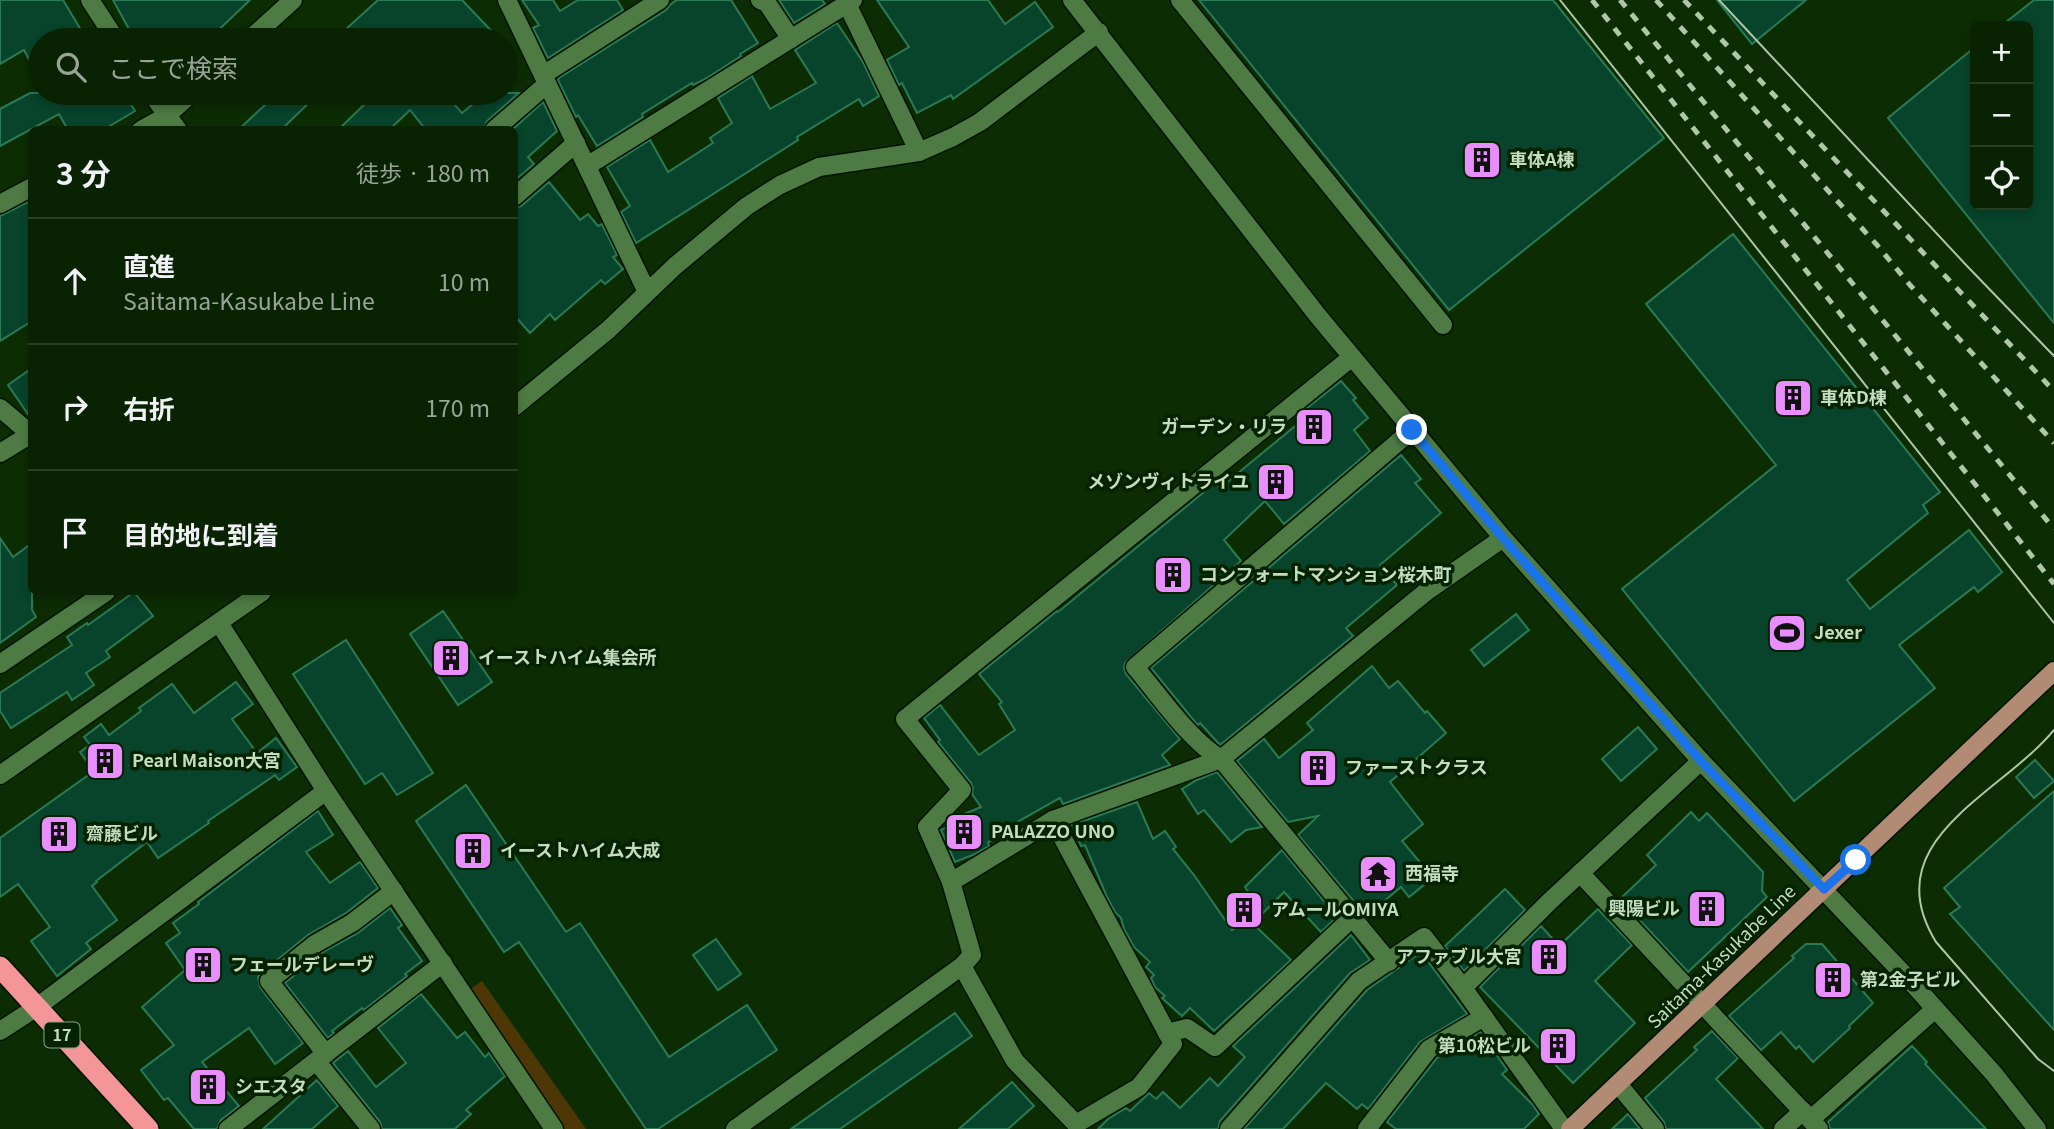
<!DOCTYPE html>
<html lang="ja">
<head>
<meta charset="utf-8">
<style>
  body { margin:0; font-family:Georgia,"Noto Sans JP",serif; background:#122a0c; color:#f1f3f6 }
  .controls { position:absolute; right:21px; top:21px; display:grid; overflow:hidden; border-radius:10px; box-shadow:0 4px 10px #0003 }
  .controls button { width:63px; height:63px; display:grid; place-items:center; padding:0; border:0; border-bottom:2px solid #293f24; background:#092202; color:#f1f3f6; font:35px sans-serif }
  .stop { position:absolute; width:21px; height:21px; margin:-16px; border:5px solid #1a73e8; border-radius:50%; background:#fff }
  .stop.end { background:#1a73e8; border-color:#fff; box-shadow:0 2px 7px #0008 }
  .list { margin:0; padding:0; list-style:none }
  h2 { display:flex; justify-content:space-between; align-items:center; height:91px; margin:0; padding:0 28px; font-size:30px }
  h2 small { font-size:23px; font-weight:400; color:#99a499 }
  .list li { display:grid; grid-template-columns:46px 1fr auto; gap:21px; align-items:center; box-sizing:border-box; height:126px; padding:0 28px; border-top:2px solid #293f24 }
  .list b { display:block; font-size:26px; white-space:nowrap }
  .list p { margin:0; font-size:23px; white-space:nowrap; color:#99a499 }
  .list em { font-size:23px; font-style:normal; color:#99a499 }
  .icon { flex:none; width:38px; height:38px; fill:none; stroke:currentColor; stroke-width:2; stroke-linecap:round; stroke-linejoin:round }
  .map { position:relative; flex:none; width:2054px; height:1129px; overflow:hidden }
  .search { position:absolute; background:#092202; box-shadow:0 4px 10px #0003; left:28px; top:28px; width:490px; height:77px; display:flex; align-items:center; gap:18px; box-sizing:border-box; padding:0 24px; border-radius:38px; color:#99a499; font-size:26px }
  .panel { position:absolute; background:#092202; box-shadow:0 4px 10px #0003; left:28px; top:126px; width:490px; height:469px; border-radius:10px }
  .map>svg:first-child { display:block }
  .green { fill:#4e3707 }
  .building { fill:#07442b; stroke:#2c7a55; stroke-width:2 }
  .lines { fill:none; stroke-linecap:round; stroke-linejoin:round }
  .minor-casing { stroke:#011300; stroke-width:21 }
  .major-casing { stroke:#011300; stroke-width:21 }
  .highway-casing { stroke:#011300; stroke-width:24 }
  .minor { stroke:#4e7b43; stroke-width:18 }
  .major { stroke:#b28b75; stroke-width:18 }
  .highway { stroke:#f49697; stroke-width:21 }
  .tram { stroke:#adc7a7; stroke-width:2 }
  .rail { stroke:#adc7a7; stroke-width:5; stroke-dasharray:9 9; stroke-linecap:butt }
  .route { stroke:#1a73e8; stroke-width:9 }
  .labels { text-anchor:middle; stroke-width:7; stroke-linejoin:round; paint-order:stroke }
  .shield { fill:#032300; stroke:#8ba586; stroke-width:2 }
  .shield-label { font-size:16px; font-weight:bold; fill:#c5ddbf }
  .poi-label { font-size:18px; font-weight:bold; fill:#c5ddbf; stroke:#032300; text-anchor:start }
  .street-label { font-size:18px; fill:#c5ddbf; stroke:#032300 }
</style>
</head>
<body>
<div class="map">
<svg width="2054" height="1129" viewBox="0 0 2054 1129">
  <rect width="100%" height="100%" fill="#0c2d03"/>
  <path class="green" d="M482,981L586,1129H560L466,992Z"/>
  <g class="building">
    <path d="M0,0H63L87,40H40V80L24,50L0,64Z"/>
    <path d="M113,0H250L208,40H135Z"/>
    <path d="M378,0H462L500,40H334Z"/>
    <path d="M522,0H553L560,11L578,0H617L623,10L548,58L533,28L539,25Z"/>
    <path d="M677,0H731L758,43L740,54L741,56L707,78L693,85L692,83L642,114L643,117L597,146L578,115L576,117L558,80L559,78L666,10L671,4Z"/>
    <path d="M779,0H822L825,4L794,23Z"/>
    <path d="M877,0H988L1005,24L1035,2L1053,27L953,99L951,95L917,113L902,83L899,85L887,60L909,47Z"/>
    <path d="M1199,0H1553L1664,138L1449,310Z"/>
    <path d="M1717,0H1806L1752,44Z"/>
    <path d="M2034,0H2054V323L1888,118L1975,47V205H2028V26H2001Z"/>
    <path d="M837,23L863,62L879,96L863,106L859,99L797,137L798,140L636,243L621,212L630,206L607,167L650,140L668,172L713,143L710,138L732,123L718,98L752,76L770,109L816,83L795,50Z"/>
    <path d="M30,93H124L135,111L103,130H68L59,114L0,146V109Z"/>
    <path d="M278,93H319L281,130H238Z"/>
    <path d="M376,93H444L462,113L486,93H519L487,121L483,130H426L410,110L389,130H338Z"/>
    <path d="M543,102L557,131L528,157L534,164L514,181V130H512Z"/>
    <path d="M549,182L580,220L588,214L598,226L602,224L617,255L613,257L623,269L605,284L601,280L555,320L550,314L530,333L514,315V208L521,206Z"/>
    <path d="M32,200V321L0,341V216Z"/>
    <path d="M1733,234L1940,492L1923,505L1928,513L1847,580L1870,609L1969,530L2002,572L1978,592L1974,587L1899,645L1935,688L1794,801L1622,589L1776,465L1646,304Z"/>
    <path d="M32,368V420L8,385Z"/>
    <path d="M1341,381L1356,398L1353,400L1368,418L1354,430L1370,451L1284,524L1265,501L1224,540L1241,561L1125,663L1124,668L1126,674L1180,739L1162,755L1170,765L1063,804L1060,798L1012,825L1014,831L1012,832L988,842L989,846L975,854L955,862L941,830L966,818L964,814L981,807L972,794L973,788L971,783L938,742L940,740L924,718L940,705L979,755L1015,730L999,704L1002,702L979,674L1057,611L1058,612L1215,483L1220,488L1306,417L1302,412Z"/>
    <path d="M1401,455L1421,479L1415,483L1441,513L1380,565L1397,585L1346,628L1353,636L1220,745L1200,723L1198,725L1195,722L1151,668Z"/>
    <path d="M0,538L13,557L32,543V610L36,617L0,643Z"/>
    <path d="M134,592L153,616L106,651L110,657L86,673L94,685L72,700L67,692L11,728L0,711V693L72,645L67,637L87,623L88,625Z"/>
    <path d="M443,611L492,682L458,705L410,634Z"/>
    <path d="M1516,614L1529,630L1484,666L1471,650Z"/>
    <path d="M346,640L433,773L397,795L382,773L365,784L293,674Z"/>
    <path d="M1372,666L1389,688L1398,681L1425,713L1427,711L1446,733L1390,782L1423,824L1402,841L1424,867L1417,874L1425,884L1409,897L1401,887L1366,916L1298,835L1318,816L1288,822L1237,761L1264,739L1279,758L1313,730L1307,723Z"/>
    <path d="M236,682L253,704L232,719L257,753L276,738L297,767L279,780L275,775L208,821L209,823L158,858L147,842L96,881L97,882L92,886L117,920L86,943L91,949L57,976L31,941L50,927L18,884L0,897V838L94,771L80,752L90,745L84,737L101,724L109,735L141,711L139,708L172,684L194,713Z"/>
    <path d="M1638,727L1657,749L1621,781L1602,759Z"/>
    <path d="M2035,760L2054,781L2034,798L2016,777Z"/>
    <path d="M1217,772L1262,827L1246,830L1231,842L1204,810L1198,814L1182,789L1197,780Z"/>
    <path d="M466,785L566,932L580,923L669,1057L747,1005L777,1050L658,1129H646L519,942L504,952L416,821Z"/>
    <path d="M2054,791V1030L1950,914L1960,907L1944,888Z"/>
    <path d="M1137,802L1153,839L1165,831L1176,847L1173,849L1194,875L1232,930L1248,919L1291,960L1214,1031L1190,1008L1182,1016L1162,998L1165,996L1155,987L1151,978L1154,975L1146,967L1150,962L1134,947L1124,929L1121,918L1115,912L1107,897L1085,845L1081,846L1072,825Z"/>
    <path d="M318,811L333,835L306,852L330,883L360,862L378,888L346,913L308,935L261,973L258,977L260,987L303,1043L275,1064L249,1028L202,1062L239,1106L221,1120L217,1129H194L168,1098L164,1100L141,1070L174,1045L142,1007L185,970L166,943L180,933L173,923L199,904L198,902Z"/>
    <path d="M1691,812L1699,821L1707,813L1763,872L1762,891L1767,897L1688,972L1620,899L1656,865L1647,855Z"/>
    <path d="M1282,850L1337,917L1321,932L1284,892L1262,914L1245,887Z"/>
    <path d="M1505,889L1525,910L1464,971L1445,946Z"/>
    <path d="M390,908L402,925L398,928L422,961L405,974L407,976L364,1010L362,1008L332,1031L334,1033L328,1038L285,983L321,953L358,933Z"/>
    <path d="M1598,909L1632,945L1595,981L1635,1023L1573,1083L1480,987L1541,926L1559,946Z"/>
    <path d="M1351,935L1370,960L1350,973L1220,1121L1218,1129H1098L1108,1119L1126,1108L1130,1111L1149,1093L1156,1099L1163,1092L1180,1108L1210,1078L1218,1086L1245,1057L1233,1046Z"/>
    <path d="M716,939L741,974L718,990L693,955Z"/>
    <path d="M1806,944H1822L1873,1003L1849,1026L1850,1028L1813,1062L1799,1046L1796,1049L1781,1032L1761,1050L1729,1016L1794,958L1792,956Z"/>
    <path d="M1421,952L1467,1014L1420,1042L1368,1109L1362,1104L1357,1109L1326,1083L1283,1129H1244L1367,990Z"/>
    <path d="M421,994L457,1038L465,1032L485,1057L489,1053L505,1076L466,1110L471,1114L455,1129H382L380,1122L333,1063L348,1051L376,1087L406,1063L378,1028Z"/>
    <path d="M955,1013L972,1036L840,1129H791Z"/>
    <path d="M1712,1031L1738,1058L1716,1079L1763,1129H1666L1664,1122L1645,1098L1697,1050L1694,1047Z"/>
    <path d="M1481,1032L1507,1070L1502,1074L1532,1104L1539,1114L1524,1129H1396L1387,1122L1437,1058Z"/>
    <path d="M1912,1046L1927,1062L1925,1064L1986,1129H1830L1828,1122Z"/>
    <path d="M317,1080L338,1106L312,1129H263Z"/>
    <path d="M1012,1082L1034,1106L1008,1129H959Z"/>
    <path d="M1628,1114L1640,1129H1612Z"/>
  </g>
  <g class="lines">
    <g class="minor-casing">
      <g id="minor">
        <path d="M90,0L116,40"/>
        <path d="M507,0L647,292"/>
        <path d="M760,0L767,3L791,39"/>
        <path d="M1072,0L1318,316L1503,538L1701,761L1913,984L1994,1074L2037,1129"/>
        <path d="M1180,0L1443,325"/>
        <path d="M847,4L919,152"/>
        <path d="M249,40L293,0"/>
        <path d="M543,75L660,0"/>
        <path d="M151,93L178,130"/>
        <path d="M141,130L166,116L192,93"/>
        <path d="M494,130L547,84"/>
        <path d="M587,166L853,0"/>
        <path d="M514,197L576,143"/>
        <path d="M0,204L32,187"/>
        <path d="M514,407L608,330L675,266L747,206L780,185L819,167L919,152L953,137L980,122L1099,32"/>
        <path d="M0,408L32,435"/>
        <path d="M0,453L31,434"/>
        <path d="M219,623L326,791L554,1129"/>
        <path d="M0,664L106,592"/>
        <path d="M0,775L262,592"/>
        <path d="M1580,873L1819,1129"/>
        <path d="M951,882L1053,820L1221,759L1427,591L1503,538"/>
        <path d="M1389,962L1221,759C1190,741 1159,695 1135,667L1412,430"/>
        <path d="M962,966L1015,1061L1076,1124L1139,1087L1173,1044L1053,820"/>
        <path d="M1463,988L1564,1129"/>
        <path d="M0,1031L37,1007L326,791"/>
        <path d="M1167,1033L1187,1028L1215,1047L1352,918"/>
        <path d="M326,1054L269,981L315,944L352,923L394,891"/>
        <path d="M317,1062L371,1129"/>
        <path d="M1618,1084L1655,1129"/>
        <path d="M1811,1119L1935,1009"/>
        <path d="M228,1129L443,963"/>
        <path d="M735,1129L962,966L972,955L951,882L927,827L962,790L905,719L1352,357"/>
        <path d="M1229,1129L1359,981L1424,937L1463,988L1550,901L1701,761"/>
        <path d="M1367,1129L1429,1049L1484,1017"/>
        <path d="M1783,1129L1803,1111"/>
      </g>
    </g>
    <g class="major-casing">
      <path id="major" d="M1570,1129L2054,671"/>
    </g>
    <g class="highway-casing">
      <path id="highway" d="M0,967L148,1129"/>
    </g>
    <use href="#minor" class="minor"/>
    <use href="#major" class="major"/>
    <use href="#highway" class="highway"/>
    <g class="tram">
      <path d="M1560,0L2054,623"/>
      <path d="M1719,0L1967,266L2054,356"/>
      <path d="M2054,730C2002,794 1873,840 1936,942L2038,1059L2054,1071"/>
    </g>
    <g class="rail">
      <path d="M1592,0L2054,584"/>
      <path d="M1620,0L2054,529"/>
      <path d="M1656,0L1877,245L1910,285L2054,443"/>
      <path d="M1684,0L2054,391"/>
    </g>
  </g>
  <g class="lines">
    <path class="route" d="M1412,430L1503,538L1701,761L1824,889L1856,860"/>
  </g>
  <defs>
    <g id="building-square" transform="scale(2.0125)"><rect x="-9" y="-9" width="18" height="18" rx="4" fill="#e88eff" stroke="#032300"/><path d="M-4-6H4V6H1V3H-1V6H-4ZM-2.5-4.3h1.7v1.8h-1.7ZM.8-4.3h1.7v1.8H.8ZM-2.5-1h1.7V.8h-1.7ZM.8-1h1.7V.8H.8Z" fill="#111"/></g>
    <g id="stadium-square" transform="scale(2.0125)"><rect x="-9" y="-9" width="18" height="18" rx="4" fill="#e88eff" stroke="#032300"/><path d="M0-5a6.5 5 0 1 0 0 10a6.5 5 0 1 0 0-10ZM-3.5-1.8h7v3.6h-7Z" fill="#111"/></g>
    <g id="temple-square" transform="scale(2.0125)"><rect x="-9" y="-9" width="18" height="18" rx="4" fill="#e88eff" stroke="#032300"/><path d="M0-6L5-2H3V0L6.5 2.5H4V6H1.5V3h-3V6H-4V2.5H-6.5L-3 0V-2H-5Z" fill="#111"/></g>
  </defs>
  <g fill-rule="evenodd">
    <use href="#building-square" x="1482" y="160"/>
    <use href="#building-square" x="1793" y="398"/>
    <use href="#building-square" x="1314" y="427"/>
    <use href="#building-square" x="1276" y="482"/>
    <use href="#building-square" x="1173" y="575"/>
    <use href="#stadium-square" x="1787" y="633"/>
    <use href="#building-square" x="451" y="658"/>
    <use href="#building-square" x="105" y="761"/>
    <use href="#building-square" x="1318" y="768"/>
    <use href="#building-square" x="964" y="832"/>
    <use href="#building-square" x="59" y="834"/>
    <use href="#building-square" x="473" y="851"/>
    <use href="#temple-square" x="1378" y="874"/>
    <use href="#building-square" x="1707" y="909"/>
    <use href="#building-square" x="1244" y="910"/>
    <use href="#building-square" x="1549" y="957"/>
    <use href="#building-square" x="203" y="965"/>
    <use href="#building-square" x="1833" y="980"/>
    <use href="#building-square" x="1558" y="1046"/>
    <use href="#building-square" x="208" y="1087"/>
  </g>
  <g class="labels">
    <rect class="shield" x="44.5" y="1022.5" width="35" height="25" rx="5"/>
    <g class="shield-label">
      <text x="62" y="1041">17</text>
    </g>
    <g class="poi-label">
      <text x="1509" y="166">車体A棟</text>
      <text x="1820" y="404">車体D棟</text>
      <text x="1287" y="433" text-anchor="end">ガーデン・リラ</text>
      <text x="1249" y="488" text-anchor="end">メゾンヴィトライユ</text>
      <text x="1200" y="581">コンフォートマンション桜木町</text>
      <text x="1814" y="639">Jexer</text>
      <text x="478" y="664">イーストハイム集会所</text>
      <text x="132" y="767">Pearl Maison大宮</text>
      <text x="1345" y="774">ファーストクラス</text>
      <text x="991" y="838">PALAZZO UNO</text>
      <text x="86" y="840">齋藤ビル</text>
      <text x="500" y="857">イーストハイム大成</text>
      <text x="1405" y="880">西福寺</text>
      <text x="1680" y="915" text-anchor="end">興陽ビル</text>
      <text x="1271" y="916">アムールOMIYA</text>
      <text x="1522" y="963" text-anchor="end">アファブル大宮</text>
      <text x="230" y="971">フェールデレーヴ</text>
      <text x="1860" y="986">第2金子ビル</text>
      <text x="1531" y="1052" text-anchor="end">第10松ビル</text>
      <text x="235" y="1093">シエスタ</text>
    </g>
    <g class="street-label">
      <text transform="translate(1722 957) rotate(-44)" y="6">Saitama-Kasukabe Line</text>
    </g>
  </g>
</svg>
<div class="controls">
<button>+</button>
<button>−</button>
<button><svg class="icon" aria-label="locate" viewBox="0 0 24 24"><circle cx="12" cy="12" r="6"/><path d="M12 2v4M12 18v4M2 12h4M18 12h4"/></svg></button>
</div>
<div class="stop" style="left:1856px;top:860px"></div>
<div class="stop end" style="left:1412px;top:430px"></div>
<div class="search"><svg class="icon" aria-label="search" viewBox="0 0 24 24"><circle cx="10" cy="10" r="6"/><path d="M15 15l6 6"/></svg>ここで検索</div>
<section class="panel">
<h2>3 分<small>徒歩 · 180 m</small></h2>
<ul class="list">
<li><svg class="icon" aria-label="ahead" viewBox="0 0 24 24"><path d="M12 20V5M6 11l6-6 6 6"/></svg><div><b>直進</b><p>Saitama-Kasukabe Line</p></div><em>10 m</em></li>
<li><svg class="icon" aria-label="right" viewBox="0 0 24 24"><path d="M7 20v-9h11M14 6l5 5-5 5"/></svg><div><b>右折</b></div><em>170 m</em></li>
<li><svg class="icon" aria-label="arrive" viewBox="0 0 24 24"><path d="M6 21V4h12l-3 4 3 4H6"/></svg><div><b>目的地に到着</b></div></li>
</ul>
</section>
</div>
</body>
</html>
